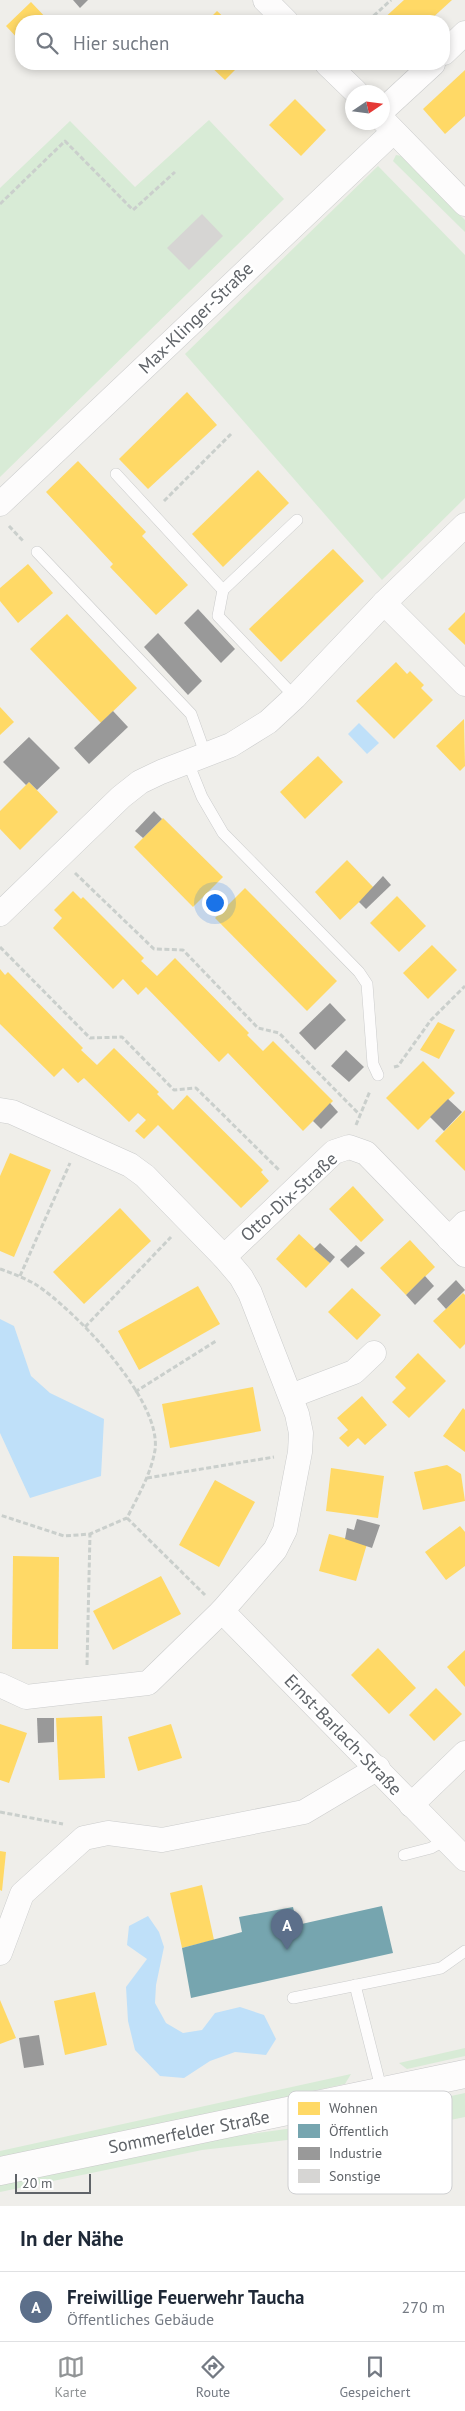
<!DOCTYPE html>
<html lang="de">
<head>
<meta charset="utf-8">
<style>
  body { margin:0; font-family:"PT Sans",sans-serif; background:#f2f2f3; color:#1f2937 }
  .compass { position:absolute; left:345px; top:85px; width:45px; height:45px; border-radius:50%; background:#fff; box-shadow:0 2px 8px #0003; rotate:77deg }
  .scale { position:absolute; left:15px; bottom:12px; width:76px; box-sizing:border-box; padding-left:5px; border:2px solid #5f6368; border-top:0; font-size:14px; line-height:18px; white-space:nowrap; color:#5f6368; -webkit-text-stroke:4px #fff; paint-order:stroke }
  .you { position:absolute; left:214px; top:902px; width:18px; height:18px; margin:-12px; border:4px solid #fff; border-radius:50%; background:#1a73e8; box-shadow:0 0 0 8px #1a73e833 }
  .badge { display:grid; place-items:center; width:32px; height:32px; border-radius:50%; background:#919496; color:#fff; font-size:16px; font-weight:700 }
  .pin { position:absolute; translate:-50% -41px; filter:drop-shadow(0 1px 2px #0008) }
  .pin::after { content:''; position:absolute; top:26px; width:18px; height:15px; background:inherit; clip-path:polygon(0 0,100% 0,50% 100%) }
  .list { margin:0; padding:0; list-style:none }
  h2 { display:flex; justify-content:space-between; align-items:center; height:65px; margin:0; padding:0 20px; font-size:21px }
  h2 small { font-size:16px; font-weight:400; color:#747a83 }
  .list li { display:grid; grid-template-columns:32px 1fr auto; gap:15px; align-items:center; box-sizing:border-box; height:70px; padding:0 20px; border-top:1px solid #e0e1e3 }
  .list b { display:block; font-size:19px; white-space:nowrap }
  .list p { margin:0; font-size:16px; white-space:nowrap; color:#747a83 }
  .list em { font-size:16px; font-style:normal; color:#747a83 }
  .icon { flex:none; width:28px; height:28px; fill:none; stroke:currentColor; stroke-width:2; stroke-linecap:round; stroke-linejoin:round }
  .map { position:relative; flex:none; width:465px; height:2206px; overflow:hidden }
  .search { position:absolute; background:#fff; box-shadow:0 2px 8px #0003; left:15px; right:15px; top:15px; height:55px; display:flex; align-items:center; gap:12px; box-sizing:border-box; padding:0 18px; border-radius:20px; color:#747a83; font-size:19px }
  .sheet { height:135px; background:#fff }
  nav { display:flex; justify-content:space-around; align-items:center; box-sizing:border-box; height:70px; border-top:1px solid #e0e1e3; background:#fff; font-size:14px; color:#747a83 }
  nav a { display:grid; justify-items:center; gap:2px }
  nav .on { color:#919496 }
  .map>svg:first-child { display:block }
  .green { fill:#d8ebd6 }
  .water { fill:#bfe0f9 }
  .homes { fill:#ffd966 }
  .public { fill:#76a5af }
  .industry { fill:#999 }
  .building { fill:#d6d5d3 }
  .lines { fill:none; stroke-linecap:round; stroke-linejoin:round }
  .service-casing { stroke:#cbcccc; stroke-width:12 }
  .minor-casing { stroke:#cbcccc; stroke-width:25 }
  .secondary-casing { stroke:#cacacb; stroke-width:29 }
  .path { stroke:#cacfcc; stroke-width:3; stroke-dasharray:5 2.5; stroke-linecap:butt }
  .service { stroke:#fdfcfc; stroke-width:11 }
  .minor { stroke:#fdfcfc; stroke-width:24 }
  .secondary { stroke:#fdfcfc; stroke-width:28 }
  .labels { text-anchor:middle; stroke-width:5; stroke-linejoin:round; paint-order:stroke }
  .street-label { font-size:18px; fill:#5f6368; stroke:#fff }
  .key { fill:#fff; stroke:#cfd0d2; stroke-width:1 }
  .key-label { font-size:14px; fill:#5f6368 }
</style>
</head>
<body>
<div class="map">
<svg width="465" height="2206" viewBox="0 0 465 2206">
  <rect width="100%" height="100%" fill="#efeeea"/>
  <g class="green">
    <path d="M209,120L284,199L0,477V188L70,121L135,187Z"/>
    <path d="M396,155L402,156L465,220V232L393,161Z"/>
    <path d="M378,166L465,255V498L382,580L185,354Z"/>
    <path d="M465,2048V2056L407,2069L399,2063Z"/>
    <path d="M351,2074L345,2084L0,2159V2151Z"/>
    <path d="M465,2093V2117L352,2140H287L202,2150L0,2192V2183L201,2141L322,2124Z"/>
  </g>
  <g class="water">
    <path d="M359,723L379,743L367,754L348,734Z"/>
    <path d="M0,1319L14,1326L31,1376L50,1393L104,1419L101,1476L30,1498L0,1433Z"/>
    <path d="M148,1916L159,1932L164,1947L156,1985L155,2003L166,2023L183,2033L202,2030L215,2013L240,2007L264,2015L276,2039L266,2055L235,2052L210,2061L184,2078L160,2076L135,2050L128,2021L126,1987L147,1959L127,1945L129,1926Z"/>
  </g>
  <g class="homes">
    <path d="M404,0H452L429,21H381Z"/>
    <path d="M31,2L49,21H21V42L6,26Z"/>
    <path d="M217,11L228,21H207Z"/>
    <path d="M208,64H241L225,80Z"/>
    <path d="M465,70V116L445,134L423,109Z"/>
    <path d="M295,99L326,130L301,156L269,125Z"/>
    <path d="M187,392L217,425L148,489L119,459Z"/>
    <path d="M78,461L146,532L142,536L188,585L156,615L110,567L113,564L46,492Z"/>
    <path d="M258,470L289,503L223,567L192,534Z"/>
    <path d="M333,549L364,581L281,662L249,629Z"/>
    <path d="M28,564L53,593L18,623L0,601V588Z"/>
    <path d="M465,612V645L448,629Z"/>
    <path d="M67,614L137,688L101,723L30,649Z"/>
    <path d="M396,662L407,674L410,671L424,685L421,688L433,700L394,739L356,701Z"/>
    <path d="M0,707L14,722L0,735Z"/>
    <path d="M464,719L465,766L460,771L436,746Z"/>
    <path d="M318,756L343,782L305,819L280,792Z"/>
    <path d="M29,782L58,812L20,850L0,829V811Z"/>
    <path d="M163,818L223,877L193,907L134,847Z"/>
    <path d="M347,860L374,888L340,920L315,892Z"/>
    <path d="M245,888L337,981L307,1011L215,918Z"/>
    <path d="M73,891L81,899L83,897L144,958L141,961L157,976L175,958L249,1033L247,1035L263,1051L273,1041L333,1101L303,1131L228,1053L219,1062L146,987L138,995L123,979L113,989L53,928L62,918L54,910Z"/>
    <path d="M397,896L426,926L399,952L370,923Z"/>
    <path d="M432,945L457,970L428,999L403,973Z"/>
    <path d="M0,969L5,975L8,972L83,1048L81,1050L97,1065L114,1048L159,1092L157,1094L173,1110L187,1095L263,1170L261,1172L269,1181L241,1208L158,1125L144,1139L135,1131L146,1120L138,1113L129,1122L84,1078L78,1083L63,1068L54,1077L0,1024Z"/>
    <path d="M438,1022L455,1030L439,1059L420,1050Z"/>
    <path d="M423,1061L455,1093L418,1130L386,1098Z"/>
    <path d="M465,1110V1171L435,1141Z"/>
    <path d="M10,1153L51,1170L14,1257L0,1251V1176Z"/>
    <path d="M353,1186L384,1220L361,1242L329,1209Z"/>
    <path d="M120,1208L151,1241L84,1304L53,1272Z"/>
    <path d="M299,1234L330,1263L306,1288L276,1259Z"/>
    <path d="M410,1240L435,1267L406,1295L380,1268Z"/>
    <path d="M198,1286L220,1324L139,1370L118,1331Z"/>
    <path d="M352,1288L381,1315L357,1340L328,1312Z"/>
    <path d="M463,1293L465,1295V1344L460,1349L433,1321Z"/>
    <path d="M418,1353L446,1381L409,1418L392,1402L406,1388L395,1377Z"/>
    <path d="M253,1387L261,1431L170,1448L162,1404Z"/>
    <path d="M362,1396L387,1425L365,1445L358,1438L348,1447L339,1438L348,1430L337,1418Z"/>
    <path d="M463,1408L465,1410V1452L443,1436Z"/>
    <path d="M447,1465L461,1474L465,1501L423,1510L414,1472Z"/>
    <path d="M331,1468L384,1476L378,1518L326,1511Z"/>
    <path d="M215,1480L255,1502L219,1567L179,1545Z"/>
    <path d="M460,1526L465,1532V1566L446,1580L425,1552Z"/>
    <path d="M329,1534L367,1544L356,1581L319,1571Z"/>
    <path d="M13,1556L59,1557L58,1649H12Z"/>
    <path d="M161,1576L181,1614L113,1650L93,1611Z"/>
    <path d="M378,1648L416,1688L389,1714L351,1675Z"/>
    <path d="M465,1650V1687L447,1667Z"/>
    <path d="M436,1688L462,1714L434,1741L409,1715Z"/>
    <path d="M102,1716L105,1778L59,1780L56,1718Z"/>
    <path d="M0,1724L27,1733L9,1783L0,1780Z"/>
    <path d="M171,1724L182,1758L138,1771L128,1737Z"/>
    <path d="M0,1851L6,1852L2,1891L0,1890Z"/>
    <path d="M202,1885L214,1940L182,1948L170,1893Z"/>
    <path d="M95,1992L107,2045L65,2055L54,2001Z"/>
    <path d="M0,2000L16,2038L0,2044Z"/>
  </g>
  <path class="public" d="M382,1906L393,1953L191,1998L182,1948L242,1932L239,1917L293,1907L297,1925Z"/>
  <g class="industry">
    <path d="M73,0H88L80,8Z"/>
    <path d="M198,609L235,649L221,663L184,623Z"/>
    <path d="M158,633L202,681L188,695L144,647Z"/>
    <path d="M113,711L128,727L89,764L74,748Z"/>
    <path d="M29,737L60,768L37,790L29,782L26,785L3,762Z"/>
    <path d="M154,811L162,819L143,838L135,831Z"/>
    <path d="M383,876L391,885L366,909L359,902Z"/>
    <path d="M330,1003L346,1020L315,1050L299,1033Z"/>
    <path d="M346,1050L364,1067L349,1082L331,1066Z"/>
    <path d="M448,1099L462,1112L444,1131L430,1117Z"/>
    <path d="M330,1103L338,1112L321,1129L313,1121Z"/>
    <path d="M320,1243L335,1257L330,1263L314,1249Z"/>
    <path d="M356,1245L365,1253L348,1268L340,1260Z"/>
    <path d="M425,1276L434,1286L415,1305L406,1295Z"/>
    <path d="M456,1280L465,1290L446,1309L437,1299Z"/>
    <path d="M357,1519L380,1525L372,1548L345,1539L347,1528L354,1530Z"/>
    <path d="M37,1718H54V1742L38,1743Z"/>
    <path d="M39,2035L44,2065L24,2068L19,2038Z"/>
  </g>
  <path class="building" d="M202,214L223,236L189,270L167,248Z"/>
  <g class="lines">
    <g class="service-casing">
      <g id="service">
        <path d="M116,474L223,590"/>
        <path d="M37,552L191,714L205,753"/>
        <path d="M295,697L218,616L223,590L297,520"/>
        <path d="M187,760L202,797L223,833L359,972L367,984L373,1064L378,1075"/>
        <path d="M404,1855L431,1848L445,1840"/>
        <path d="M355,1985L382,2092"/>
        <path d="M293,1998L441,1968L465,1951"/>
      </g>
    </g>
    <g class="minor-casing">
      <g id="minor">
        <path d="M265,0L286,21"/>
        <path d="M444,53L465,33"/>
        <path d="M327,64L356,92"/>
        <path d="M382,111L433,64"/>
        <path d="M382,119L465,204"/>
        <path d="M0,504L393,132"/>
        <path d="M384,603L465,684"/>
        <path d="M0,914L121,797L140,782L161,772L231,745L268,722L295,697L384,603L465,525"/>
        <path d="M0,1110L12,1112L130,1165L145,1176L224,1257L241,1277L250,1293L297,1414L301,1433L300,1452L285,1530L275,1550L222,1611L148,1683L26,1697L0,1685"/>
        <path d="M449,1239L465,1223"/>
        <path d="M224,1257L334,1152L349,1147L366,1153L465,1255"/>
        <path d="M291,1396L354,1372L374,1353"/>
        <path d="M222,1611L465,1859"/>
        <path d="M411,1805L465,1753"/>
        <path d="M0,1953L22,1894L84,1838L108,1833L162,1840L304,1812L378,1768"/>
      </g>
    </g>
    <g class="secondary-casing">
      <path id="secondary" d="M0,2171L465,2074"/>
    </g>
    <g class="path">
      <path d="M368,21L391,0"/>
      <path d="M0,204L65,141L133,210L175,172"/>
      <path d="M164,501L231,434"/>
      <path d="M9,526L24,542"/>
      <path d="M75,873L154,949L183,950L258,1028L279,1033L359,1114"/>
      <path d="M0,947L90,1038L122,1037L174,1090L196,1088L279,1170"/>
      <path d="M394,1067L398,1066L431,1020L465,986"/>
      <path d="M356,1125L370,1091"/>
      <path d="M0,1269C12,1273 24,1278 35,1284C75,1310 162,1400 155,1450C151,1474 138,1496 127,1518L90,1534L64,1536L0,1515"/>
      <path d="M20,1276L70,1163"/>
      <path d="M85,1327L171,1237"/>
      <path d="M135,1392L216,1341"/>
      <path d="M147,1478L274,1457"/>
      <path d="M127,1518L205,1595"/>
      <path d="M87,1665L90,1534"/>
      <path d="M0,1812L63,1824"/>
    </g>
    <use href="#service" class="service"/>
    <use href="#minor" class="minor"/>
    <use href="#secondary" class="secondary"/>
  </g>
  <g class="labels">
    <g class="street-label">
      <text transform="translate(196 318) rotate(-44)" y="6">Max-Klinger-Straße</text>
      <text transform="translate(289 1197) rotate(-42)" y="6">Otto-Dix-Straße</text>
      <text transform="translate(343 1735) rotate(46)" y="6">Ernst-Barlach-Straße</text>
      <text transform="translate(189 2132) rotate(-11)" y="6">Sommerfelder Straße</text>
    </g>
  </g>
  <rect x="288" y="2091" width="164" height="103" rx="8" class="key"/>
  <rect x="298" y="2102" width="22" height="13" fill="#ffd966"/>
  <rect x="298" y="2124" width="22" height="14" fill="#76a5af"/>
  <rect x="298" y="2147" width="22" height="13" fill="#999"/>
  <rect x="298" y="2169" width="22" height="14" fill="#d6d5d3"/>
  <g class="key-label">
    <text x="329" y="2113">Wohnen</text>
    <text x="329" y="2136">Öffentlich</text>
    <text x="329" y="2158">Industrie</text>
    <text x="329" y="2181">Sonstige</text>
  </g>
</svg>
<svg class="compass" viewBox="-18 -18 36 36"><path d="M0-13l5 13h-10z" fill="#e53935"/><path d="M0 13l5-13h-10z" fill="#747a83"/></svg>
<div class="scale">20 m</div>
<div class="you"></div>
<div class="pin badge" style="left:287px;top:1950px;background:#5c6f8a">A</div>
<div class="search"><svg class="icon" aria-label="search" viewBox="0 0 24 24"><circle cx="10" cy="10" r="6"/><path d="M15 15l6 6"/></svg>Hier suchen</div>
</div>
<section class="sheet">
<h2>In der Nähe<small></small></h2>
<ul class="list">
<li><span class="badge" style="background:#5c6f8a">A</span><div><b>Freiwillige Feuerwehr Taucha</b><p>Öffentliches Gebäude</p></div><em>270 m</em></li>
</ul>
</section>
<nav>
<a class="on"><svg class="icon" aria-label="map" viewBox="0 0 24 24"><path d="M3 6l6-2 6 2 6-2v14l-6 2-6-2-6 2zM9 4v14M15 6v14"/></svg>Karte</a>
<a><svg class="icon" aria-label="directions" viewBox="0 0 24 24"><path d="M12 3l9 9-9 9-9-9zM9 14v-3h6M13 9l2 2-2 2"/></svg>Route</a>
<a><svg class="icon" aria-label="saved" viewBox="0 0 24 24"><path d="M7 4h10v16l-5-4-5 4z"/></svg>Gespeichert</a>
</nav>
</body>
</html>
